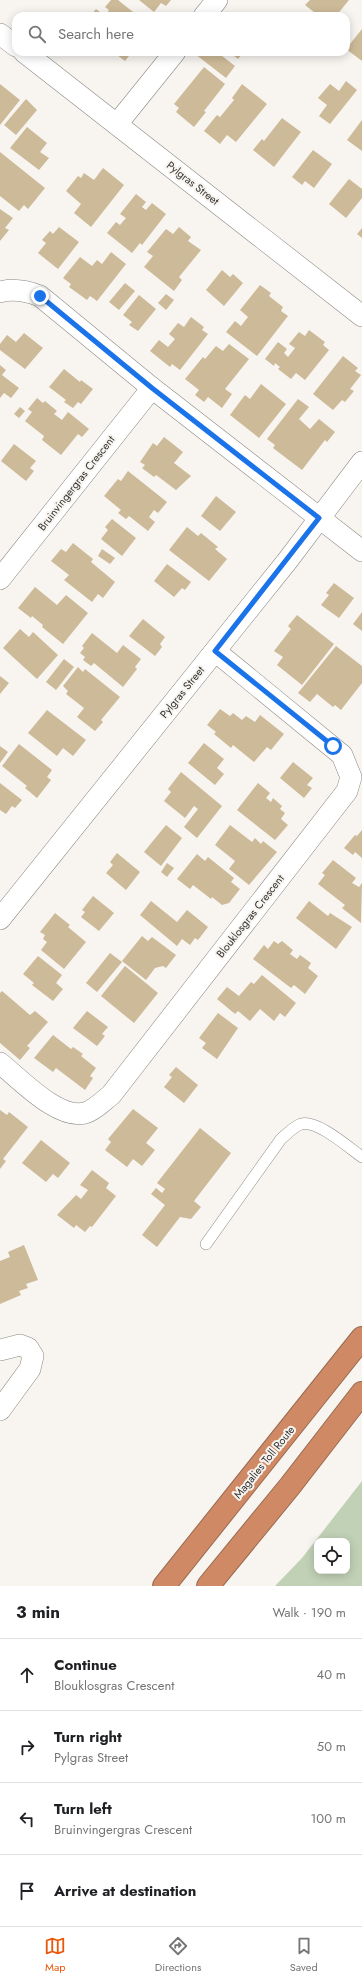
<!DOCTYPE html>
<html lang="en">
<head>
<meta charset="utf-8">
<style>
  body { margin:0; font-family:Jost,sans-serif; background:#f6f6f6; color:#202124 }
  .controls { position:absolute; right:12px; bottom:12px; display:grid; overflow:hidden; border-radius:8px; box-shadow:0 2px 10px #0003 }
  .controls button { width:36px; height:36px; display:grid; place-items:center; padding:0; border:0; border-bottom:1px solid #e0e0e0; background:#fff; color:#202124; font:20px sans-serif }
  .stop { position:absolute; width:12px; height:12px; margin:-9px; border:3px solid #1a73e8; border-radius:50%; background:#fff }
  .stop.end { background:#1a73e8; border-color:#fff; box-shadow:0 1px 4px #0008 }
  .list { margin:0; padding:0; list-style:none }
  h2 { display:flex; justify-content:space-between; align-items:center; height:52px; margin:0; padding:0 16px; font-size:17px }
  h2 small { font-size:13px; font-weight:400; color:#757577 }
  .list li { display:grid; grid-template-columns:26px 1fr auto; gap:12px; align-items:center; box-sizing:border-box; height:72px; padding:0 16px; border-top:1px solid #e0e0e0 }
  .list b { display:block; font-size:15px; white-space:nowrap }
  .list p { margin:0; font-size:13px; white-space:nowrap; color:#757577 }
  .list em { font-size:13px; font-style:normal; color:#757577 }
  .icon { flex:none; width:22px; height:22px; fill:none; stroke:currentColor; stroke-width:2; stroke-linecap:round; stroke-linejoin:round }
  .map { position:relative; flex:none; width:362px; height:1586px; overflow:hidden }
  .search { position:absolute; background:#fff; box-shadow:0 2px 10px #0003; left:12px; right:12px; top:12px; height:44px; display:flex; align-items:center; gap:10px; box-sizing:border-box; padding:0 14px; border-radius:12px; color:#757577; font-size:15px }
  .sheet { height:340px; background:#fff }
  nav { display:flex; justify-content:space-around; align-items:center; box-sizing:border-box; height:56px; border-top:1px solid #e0e0e0; background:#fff; font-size:11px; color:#757577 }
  nav a { display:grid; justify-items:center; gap:2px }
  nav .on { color:#ea580c }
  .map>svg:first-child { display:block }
  .green { fill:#c1d1b6; fill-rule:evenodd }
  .building { fill:#cdba98 }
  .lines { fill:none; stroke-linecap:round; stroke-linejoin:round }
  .service-casing { stroke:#8a8884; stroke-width:12 }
  .minor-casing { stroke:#8a8884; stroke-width:22 }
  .motorway-casing { stroke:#986a51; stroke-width:24 }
  .service { stroke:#fff; stroke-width:11 }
  .minor { stroke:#fff; stroke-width:21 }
  .motorway { stroke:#cf8964; stroke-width:22 }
  .route { stroke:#1a73e8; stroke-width:5 }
  .labels { text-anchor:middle; stroke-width:4; stroke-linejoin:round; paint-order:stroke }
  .street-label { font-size:11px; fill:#32312f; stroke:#f8f5f1 }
</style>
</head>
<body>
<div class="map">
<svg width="362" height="1586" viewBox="0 0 362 1586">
  <rect width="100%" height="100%" fill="#f8f5f1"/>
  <path class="green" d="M362,1481V1586H275L302,1558ZM317,1541H347V1571H317Z"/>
  <g class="building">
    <path d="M111,0H118L138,16H90L96,9L105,16L109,10L105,7Z"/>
    <path d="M139,0H171L166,6L161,3L154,12Z"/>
    <path d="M310,0H349L336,16H319L305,5Z"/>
    <path d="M362,29V61L346,49Z"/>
    <path d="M113,52H132L125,61Z"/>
    <path d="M196,52H217L235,66L226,78L195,54Z"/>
    <path d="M229,52H244L238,59Z"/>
    <path d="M204,67L225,84L204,111L206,112L194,127L176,112L179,108L174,104Z"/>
    <path d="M346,81L357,90L330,124L319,116L327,105L318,98L330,84L339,91Z"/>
    <path d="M0,84L20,100L0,125Z"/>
    <path d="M242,84L267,104L236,142L227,135L220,144L204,131L217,115L220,117L234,100L232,98Z"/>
    <path d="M26,99L37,110L16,135L4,125Z"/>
    <path d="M282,118L301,132L274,167L253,150L262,139L264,141Z"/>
    <path d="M362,120V151L347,140Z"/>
    <path d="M27,127L47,143L40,152L49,158L39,170L10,148Z"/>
    <path d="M313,150L332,164L314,188L305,181L302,185L292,177Z"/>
    <path d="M0,152L45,188L28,209L24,205L19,211L0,196Z"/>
    <path d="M103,168L124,185L91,227L74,213L81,204L66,191L78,176L81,178L84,173L94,180Z"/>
    <path d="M349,179L362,189V198L346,218L329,204Z"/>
    <path d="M136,194L146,202L142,207L146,210L152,203L166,214L142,245L140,243L132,253L107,233L116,222L120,225L126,218L120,214Z"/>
    <path d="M0,209L13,218L5,228L9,230L0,241Z"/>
    <path d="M59,227L79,242L58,269L38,253L46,243L42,240L50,231L53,234Z"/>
    <path d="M179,227L191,237L188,241L201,250L179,277L182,280L174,291L144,267L153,256L147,252L166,229L173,234Z"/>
    <path d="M362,228V238L357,234Z"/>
    <path d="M111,252L126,264L97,301L90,296L87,300L69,287L71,284L63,278L80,257L92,266L97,260L102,264Z"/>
    <path d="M222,270L230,277L233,274L243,283L224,306L206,290Z"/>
    <path d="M125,283L135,291L119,310L109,302Z"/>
    <path d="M260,285L271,293L269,296L283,307L281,311L288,316L257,356L226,332L235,321L241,326L248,317L240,310Z"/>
    <path d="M166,294L174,300L166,310L158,303Z"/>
    <path d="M139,295L156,309L138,331L129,325L132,322L123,315Z"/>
    <path d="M191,317L204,327L202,330L208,334L180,370L172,364L170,367L150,351L159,340L168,347L175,339L169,334L178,323L184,327Z"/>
    <path d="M309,330L325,342L323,345L329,350L305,380L296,373L291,379L278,369L280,367L275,363L274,366L265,359L278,342L287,349L284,353L288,357L295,348L289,344L299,332L305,336Z"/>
    <path d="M24,333L43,348L25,369L0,350V344L7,335L16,342Z"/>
    <path d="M229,344L249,359L225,389L232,394L222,408L208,397L204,402L195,395L199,390L185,379L203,357L205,359L216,346L223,351Z"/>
    <path d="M343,356L358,368L355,371L361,375L350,389L354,391L345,402L342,400L333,410L313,394Z"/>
    <path d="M0,365L6,370L2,375L19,388L11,398L4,393L0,398Z"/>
    <path d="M64,369L80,382L81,380L93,389L81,404L78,402L73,408L64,402L66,400L49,387Z"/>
    <path d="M261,384L286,404L259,438L230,415L245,395L250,399Z"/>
    <path d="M37,398L43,403L45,401L57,411L54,414L62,420L68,412L89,429L82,437L78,434L61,455L42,440L44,436L25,421L32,412L28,409Z"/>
    <path d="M298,399L309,407L299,419L310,429L319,419L335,432L327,442L325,440L302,470L273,448L275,445L267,439Z"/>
    <path d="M20,407L25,411L19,418L14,414Z"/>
    <path d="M164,437L183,452L174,463L191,476L176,490L156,475L154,477L142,468L145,465L140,462L153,443L157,446Z"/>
    <path d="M14,444L36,461L30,468L34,471L26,481L1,461Z"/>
    <path d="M128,471L167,502L158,513L154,510L149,517L155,522L148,531L129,516L126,519L118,513L121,510L104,496L118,479L121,481Z"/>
    <path d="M216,496L236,512L220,531L201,516Z"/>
    <path d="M112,519L136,538L122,556L101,539L108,530L105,527Z"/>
    <path d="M187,527L198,536L201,533L218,547L215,549L227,559L209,581L169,550Z"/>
    <path d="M73,543L93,559L91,562L115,582L103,598L98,594L92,602L64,580L69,575L51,561L61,549L66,552Z"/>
    <path d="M102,549L115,558L110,564L98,556Z"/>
    <path d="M167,564L191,582L185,590L182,588L174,597L154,581Z"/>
    <path d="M334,583L354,598L339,618L321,605L329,595L326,593Z"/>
    <path d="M35,587L57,605L66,595L88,613L63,644L42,627L43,625L32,616L31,618L18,608Z"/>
    <path d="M362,612V631L353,624Z"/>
    <path d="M297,615L334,644L302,685L277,665L283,657L274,651L291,629L288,626Z"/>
    <path d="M143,619L165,637L160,644L162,647L155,656L129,636Z"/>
    <path d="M20,629L29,637L33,632L58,655L37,679L3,648Z"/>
    <path d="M92,633L117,653L123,645L141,659L135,667L137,669L123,687L94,663L91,666L83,660L85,657L80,653L84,648L82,646Z"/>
    <path d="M336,646L362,666V683L341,710L335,705L333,707L317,694L310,702L298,693Z"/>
    <path d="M64,659L74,667L56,690L46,682Z"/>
    <path d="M78,667L83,672L85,669L120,697L101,720L103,722L95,731L77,717L84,708L66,694L68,691L63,686Z"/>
    <path d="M0,676L9,683L0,694Z"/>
    <path d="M220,709L230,716L233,713L242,720L246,716L255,722L260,715L284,734L271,750L267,747L254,762L233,745L231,748L214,734L216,732L207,725Z"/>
    <path d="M47,710L86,740L73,756L63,748L57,756L28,733Z"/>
    <path d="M204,743L224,759L217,768L224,774L215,785L188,763Z"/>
    <path d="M19,744L52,770L47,777L51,780L37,798L25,788L27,786L2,766Z"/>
    <path d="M0,746L8,752L0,763Z"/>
    <path d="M293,762L313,778L307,785L312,788L304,798L280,778Z"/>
    <path d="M181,772L222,806L197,838L184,827L198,809L194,806L185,818L164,801L171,792L168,789Z"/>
    <path d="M0,783L22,800L15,808L12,806L6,814L0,810Z"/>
    <path d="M258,783L270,793L266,798L271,802L273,798L282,806L280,809L285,813L281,819L288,825L275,840L237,810Z"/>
    <path d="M166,825L182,838L161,866L144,852Z"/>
    <path d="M230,825L252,842L255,838L261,844L263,841L277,852L249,885L229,869L235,861L215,845Z"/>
    <path d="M362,830V858L355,852L353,855L344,848L355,835L357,836Z"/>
    <path d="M117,853L140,872L126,890L106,873L113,865L110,862Z"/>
    <path d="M197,854L205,861L208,857L234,878L231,882L240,889L229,903L222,905L212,897L211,899L193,885L190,889L177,879Z"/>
    <path d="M333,860L356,878L352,883L359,887L362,883L361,923L342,908L345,905L318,884L325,875L322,873Z"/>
    <path d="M167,863L174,868L167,877L161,872Z"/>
    <path d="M93,896L114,913L99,931L81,917L85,912L82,910Z"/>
    <path d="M151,901L177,922L187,910L208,927L198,940L195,938L190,945L182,939L177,946L140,915Z"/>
    <path d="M309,901L328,916L330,913L352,927L336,949L296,918Z"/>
    <path d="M55,913L70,925L68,927L86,942L64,969L41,950L47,942L43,939L45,935L40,932Z"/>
    <path d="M142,936L148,941L152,937L176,955L166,968L163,966L155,968L146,980L122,961Z"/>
    <path d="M274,941L278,944L282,941L293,950L290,954L297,959L300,955L311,963L308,968L318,976L305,994L294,985L291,988L253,959L264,945L268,949Z"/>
    <path d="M110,953L122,962L97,992L86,983Z"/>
    <path d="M38,956L62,975L56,983L63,989L53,1001L32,985L34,983L23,974Z"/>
    <path d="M125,966L158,993L134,1023L101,996Z"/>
    <path d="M262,975L296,1003L285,1017L280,1013L274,1021L260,1009L250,1021L238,1011L235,1014L217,999L227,987L239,996L251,982L254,984Z"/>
    <path d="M2,991L30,1015L35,1011L48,1022L27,1046L30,1048L20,1060L0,1043V993Z"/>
    <path d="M87,1011L108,1027L102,1034L105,1036L97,1046L73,1028Z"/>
    <path d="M218,1013L238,1028L217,1059L202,1048L206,1043L199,1038Z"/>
    <path d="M53,1035L71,1049L73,1047L83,1054L81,1056L96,1068L90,1076L93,1078L85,1090L56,1068L53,1072L34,1058Z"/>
    <path d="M176,1067L198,1085L184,1103L164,1087L172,1077L169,1075Z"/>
    <path d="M133,1109L158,1128L146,1143L155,1150L142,1166L133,1159L127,1167L105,1150L111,1142L108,1139Z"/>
    <path d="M0,1110L7,1115L9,1112L28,1127L3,1159L6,1161L0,1169Z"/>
    <path d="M200,1128L231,1153L194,1201L201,1207L191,1219L180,1217L157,1247L142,1235L165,1205L151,1194L156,1188L162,1193L165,1189L157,1183Z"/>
    <path d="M41,1140L70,1163L58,1178L53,1174L46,1182L22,1163Z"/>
    <path d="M92,1170L109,1183L106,1188L116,1196L92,1227L90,1226L85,1232L76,1225L74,1228L57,1215L76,1195L81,1199L88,1190L80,1185Z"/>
    <path d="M24,1245L38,1280L26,1284L28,1288L19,1291L21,1295L0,1304V1261L10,1257L8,1252Z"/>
  </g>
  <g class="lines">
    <g class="service-casing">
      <path id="service" d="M206,1244L281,1139C287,1134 293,1127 301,1124C318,1120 348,1147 362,1157"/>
    </g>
    <g class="minor-casing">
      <g id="minor">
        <path d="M204,16L217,0"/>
        <path d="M0,34L16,46"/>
        <path d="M24,52L362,316"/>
        <path d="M117,124L175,52"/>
        <path d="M0,292C14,288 27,291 40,296L152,388L362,551"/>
        <path d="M0,579L152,388"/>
        <path d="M0,919L288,560L362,462"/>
        <path d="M0,1063C20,1079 58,1120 85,1113C95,1110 103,1101 111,1095L347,791L351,777L342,755L215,651"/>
        <path d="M0,1350L20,1345L28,1348L33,1356L30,1369L0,1410"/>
      </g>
    </g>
    <g class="motorway-casing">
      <g id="motorway">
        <path d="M164,1586L362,1338"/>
        <path d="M208,1586L290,1486L362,1393"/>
      </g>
    </g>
    <use href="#service" class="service"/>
    <use href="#minor" class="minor"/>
    <use href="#motorway" class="motorway"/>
  </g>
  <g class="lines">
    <path class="route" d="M40,296L152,388L319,518L215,651L333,746"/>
  </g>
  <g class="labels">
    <g class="street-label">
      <text transform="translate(193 183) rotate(38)" y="4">Pylgras Street</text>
      <text transform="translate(76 483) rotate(-52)" y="4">Bruinvingergras Crescent</text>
      <text transform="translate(182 692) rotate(-51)" y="4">Pylgras Street</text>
      <text transform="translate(250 916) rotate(-52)" y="4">Blouklosgras Crescent</text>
      <text transform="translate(264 1462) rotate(-51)" y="4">Magalies Toll Route</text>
    </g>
  </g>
</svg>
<div class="controls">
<button><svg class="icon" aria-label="locate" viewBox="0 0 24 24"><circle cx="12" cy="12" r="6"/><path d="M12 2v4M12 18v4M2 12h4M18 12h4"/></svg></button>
</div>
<div class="stop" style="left:333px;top:746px"></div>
<div class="stop end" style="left:40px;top:296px"></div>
<div class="search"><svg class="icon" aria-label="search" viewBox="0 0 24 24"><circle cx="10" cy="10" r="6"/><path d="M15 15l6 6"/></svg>Search here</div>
</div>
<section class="sheet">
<h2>3 min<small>Walk · 190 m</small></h2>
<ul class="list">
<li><svg class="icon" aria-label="ahead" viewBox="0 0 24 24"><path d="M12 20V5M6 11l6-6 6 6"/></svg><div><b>Continue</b><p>Blouklosgras Crescent</p></div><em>40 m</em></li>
<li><svg class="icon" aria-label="right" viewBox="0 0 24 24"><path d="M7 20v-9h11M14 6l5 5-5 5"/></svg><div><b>Turn right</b><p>Pylgras Street</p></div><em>50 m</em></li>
<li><svg class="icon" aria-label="left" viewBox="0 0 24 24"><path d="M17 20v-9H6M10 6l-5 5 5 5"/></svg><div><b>Turn left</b><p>Bruinvingergras Crescent</p></div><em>100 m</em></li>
<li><svg class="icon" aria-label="arrive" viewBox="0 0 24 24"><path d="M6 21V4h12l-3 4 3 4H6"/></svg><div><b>Arrive at destination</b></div></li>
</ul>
</section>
<nav>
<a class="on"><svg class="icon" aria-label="map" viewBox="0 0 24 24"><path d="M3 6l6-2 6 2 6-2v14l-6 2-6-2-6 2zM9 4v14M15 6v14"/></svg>Map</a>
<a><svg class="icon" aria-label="directions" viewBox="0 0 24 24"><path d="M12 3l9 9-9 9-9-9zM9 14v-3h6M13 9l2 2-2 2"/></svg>Directions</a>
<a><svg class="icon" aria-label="saved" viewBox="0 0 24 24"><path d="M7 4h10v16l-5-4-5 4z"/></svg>Saved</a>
</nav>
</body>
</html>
